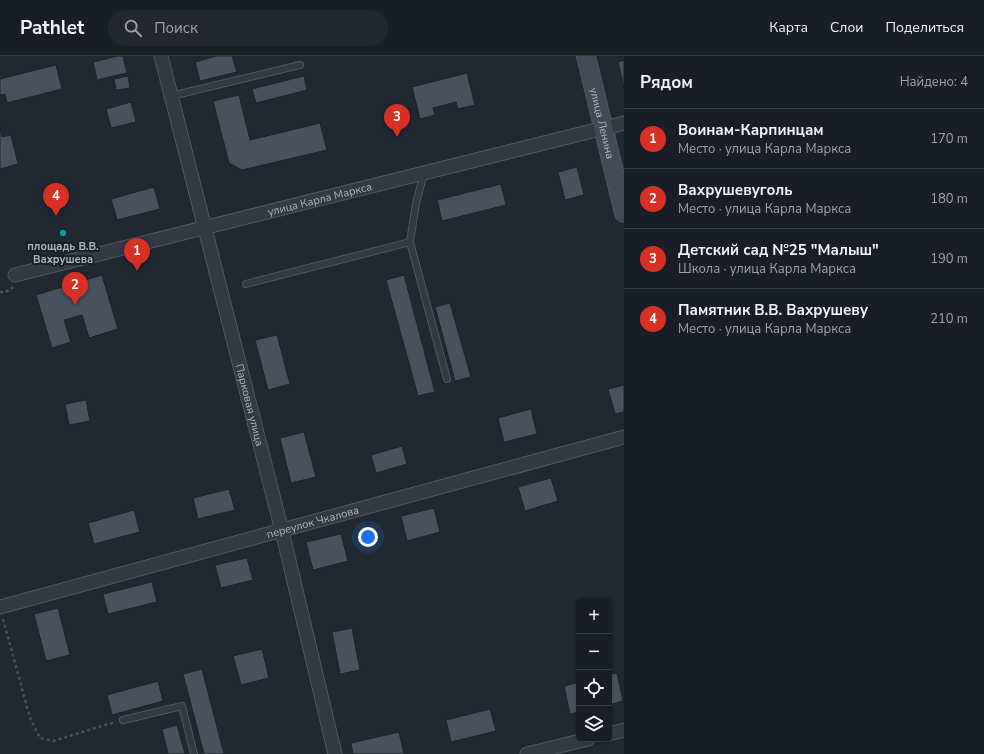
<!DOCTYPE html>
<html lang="ru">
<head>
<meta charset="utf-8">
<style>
  body { margin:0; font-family:"Nunito Sans",sans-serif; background:#22272e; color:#f1f3f6 }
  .controls { position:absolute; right:12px; bottom:12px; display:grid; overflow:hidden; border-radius:6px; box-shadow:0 1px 3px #0004 }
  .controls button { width:36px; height:36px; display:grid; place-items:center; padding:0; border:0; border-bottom:1px solid #373c43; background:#191e26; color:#f1f3f6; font:20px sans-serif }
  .you { position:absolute; left:368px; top:481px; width:14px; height:14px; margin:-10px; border:3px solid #fff; border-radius:50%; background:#1a73e8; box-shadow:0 0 0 6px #1a73e833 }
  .badge { display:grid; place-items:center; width:26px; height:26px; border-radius:50%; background:#d93025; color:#fff; font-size:13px; font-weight:700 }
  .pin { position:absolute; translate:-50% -33px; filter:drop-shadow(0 1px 2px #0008) }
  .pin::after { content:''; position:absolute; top:21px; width:14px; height:12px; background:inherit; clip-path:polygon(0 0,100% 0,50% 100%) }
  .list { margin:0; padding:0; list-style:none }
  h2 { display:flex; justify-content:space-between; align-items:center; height:52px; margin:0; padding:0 16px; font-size:17px }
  h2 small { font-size:13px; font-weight:400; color:#9fa2a7 }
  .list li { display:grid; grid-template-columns:26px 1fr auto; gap:12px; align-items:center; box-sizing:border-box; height:60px; padding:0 16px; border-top:1px solid #373c43 }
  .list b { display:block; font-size:15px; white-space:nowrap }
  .list p { margin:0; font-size:13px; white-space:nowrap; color:#9fa2a7 }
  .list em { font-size:13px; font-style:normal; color:#9fa2a7 }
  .icon { flex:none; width:22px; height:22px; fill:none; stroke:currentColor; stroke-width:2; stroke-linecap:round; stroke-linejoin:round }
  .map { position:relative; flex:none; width:624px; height:698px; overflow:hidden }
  header { display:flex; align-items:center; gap:24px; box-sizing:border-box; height:56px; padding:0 20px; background:#191e26; border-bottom:1px solid #373c43 }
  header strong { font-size:19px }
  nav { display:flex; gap:22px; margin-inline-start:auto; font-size:14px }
  .search { width:280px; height:36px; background:#22272e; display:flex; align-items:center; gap:10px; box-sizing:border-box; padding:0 14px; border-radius:22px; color:#9fa2a7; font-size:15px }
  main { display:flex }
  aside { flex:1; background:#191e26 }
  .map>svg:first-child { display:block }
  .building { fill:#4a515e; stroke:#1c212a }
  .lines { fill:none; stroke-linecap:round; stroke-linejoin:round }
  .lane-casing { stroke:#525761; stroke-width:8 }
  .street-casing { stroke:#525761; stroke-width:15 }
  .secondary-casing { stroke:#525761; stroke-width:20 }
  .path { stroke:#475558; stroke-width:2.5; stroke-dasharray:3 3; stroke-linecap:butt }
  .lane { stroke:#343a43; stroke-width:6 }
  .street { stroke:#343a43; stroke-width:13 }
  .secondary { stroke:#434956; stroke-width:18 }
  .culture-dot { fill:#0f9aa8; stroke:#1a1f28; stroke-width:1.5 }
  .labels { text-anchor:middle; stroke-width:4; stroke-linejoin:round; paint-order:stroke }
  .street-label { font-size:11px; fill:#aeb4c0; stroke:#1a1f28 }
  .poi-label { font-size:11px; font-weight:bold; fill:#aeb4c0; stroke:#1a1f28 }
</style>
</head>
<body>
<header>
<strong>Pathlet</strong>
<div class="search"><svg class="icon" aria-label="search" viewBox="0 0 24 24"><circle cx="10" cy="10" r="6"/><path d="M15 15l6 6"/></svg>Поиск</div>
<nav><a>Карта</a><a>Слои</a><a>Поделиться</a></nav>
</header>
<main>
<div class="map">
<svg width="624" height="698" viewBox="0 0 624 698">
  <rect width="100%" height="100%" fill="#212832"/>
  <g class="building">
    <path d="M118,0H123L127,17L97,24L93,6Z"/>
    <path d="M217,0H232L237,16L200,25L195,6Z"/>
    <path d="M624,4V32L618,6Z"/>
    <path d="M56,9L62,33L7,47L5,38L0,39V23Z"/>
    <path d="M467,17L475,49L458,53L456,46L433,52L435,59L420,63L412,31Z"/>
    <path d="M128,20L130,32L116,34L114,23Z"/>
    <path d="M304,20L307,34L256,47L252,33Z"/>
    <path d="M239,39L250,84L320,67L327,94L242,114L229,107L213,45Z"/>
    <path d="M131,46L136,66L111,72L106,53Z"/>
    <path d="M0,71L2,81L11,79L18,108L0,113Z"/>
    <path d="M577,111L584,139L565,144L558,116Z"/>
    <path d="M501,128L506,149L442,165L437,144Z"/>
    <path d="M154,131L160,153L117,164L111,143Z"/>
    <path d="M102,219L118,273L89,282L82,259L64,264L71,286L52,292L36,239Z"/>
    <path d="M404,219L435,336L418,340L386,224Z"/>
    <path d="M450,247L471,321L455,325L435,251Z"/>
    <path d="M277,279L290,328L268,334L255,284Z"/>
    <path d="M624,329V356L615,358L608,333Z"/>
    <path d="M86,344L90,365L69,369L65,348Z"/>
    <path d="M531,353L537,378L504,386L498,362Z"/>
    <path d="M304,376L316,421L291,427L280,382Z"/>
    <path d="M402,390L407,408L376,417L371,399Z"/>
    <path d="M551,422L558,445L525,455L518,431Z"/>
    <path d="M229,433L235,454L198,463L193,442Z"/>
    <path d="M434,452L440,476L407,485L401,460Z"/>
    <path d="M134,454L140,476L94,488L88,467Z"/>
    <path d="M341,478L348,505L313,514L306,486Z"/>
    <path d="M247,502L253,524L221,532L215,509Z"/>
    <path d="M152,526L157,546L108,558L103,538Z"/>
    <path d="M58,552L70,599L46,605L34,558Z"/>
    <path d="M352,572L360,614L340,618L332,576Z"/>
    <path d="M262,593L269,622L241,629L233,600Z"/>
    <path d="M202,613L224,698H204L183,618Z"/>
    <path d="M617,617L623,645L609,649V619Z"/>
    <path d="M158,625L163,645L112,659L107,639Z"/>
    <path d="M579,626V656L570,658L564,630Z"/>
    <path d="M490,653L496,675L451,686L446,664Z"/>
    <path d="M177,669L185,698H168L162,673Z"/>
    <path d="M399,676L404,698H353L351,687Z"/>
  </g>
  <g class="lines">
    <g class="lane-casing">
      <g id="lane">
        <path d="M171,40L300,9"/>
        <path d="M410,186L447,323"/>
        <path d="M246,228L410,186L416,147L424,117"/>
        <path d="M123,664L182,650L194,698"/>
      </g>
    </g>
    <g class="street-casing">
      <g id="street">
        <path id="s1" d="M161,0L282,475L335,698"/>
        <path id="s2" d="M15,219L624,67"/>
        <path id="s3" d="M0,551L624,381"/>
        <path d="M609,678L624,674"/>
        <path d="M527,698L588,683"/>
      </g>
    </g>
    <g class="secondary-casing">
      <g id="secondary">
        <path id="s4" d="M586,0L624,157"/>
      </g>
    </g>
    <g class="path">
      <path d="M0,236H6L13,231"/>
      <path d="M3,563L30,662L40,682L53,685L115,666"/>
    </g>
    <use href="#lane" class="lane"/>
    <use href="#street" class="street"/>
    <use href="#secondary" class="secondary"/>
  </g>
  <circle class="culture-dot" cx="63" cy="177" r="4"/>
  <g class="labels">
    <g class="street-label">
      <text dy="4" stroke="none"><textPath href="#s4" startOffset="69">улица Ленина</textPath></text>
      <text dy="4" stroke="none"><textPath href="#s2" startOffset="314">улица Карла Маркса</textPath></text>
      <text dy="4" stroke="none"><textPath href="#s1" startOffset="360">Парковая улица</textPath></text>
      <text dy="4" stroke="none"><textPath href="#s3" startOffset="324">переулок Чкалова</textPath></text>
    </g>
    <g class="poi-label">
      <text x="63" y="194">площадь В.В.<tspan x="63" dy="13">Вахрушева</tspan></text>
    </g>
  </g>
</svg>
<div class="controls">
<button>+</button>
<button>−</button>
<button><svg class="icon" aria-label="locate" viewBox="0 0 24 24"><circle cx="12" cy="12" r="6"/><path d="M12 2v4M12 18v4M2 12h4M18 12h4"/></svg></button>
<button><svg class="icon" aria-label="layers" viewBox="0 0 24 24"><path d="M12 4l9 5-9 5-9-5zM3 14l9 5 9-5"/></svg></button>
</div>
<div class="you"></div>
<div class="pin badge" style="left:137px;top:215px">1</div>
<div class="pin badge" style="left:75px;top:249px">2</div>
<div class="pin badge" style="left:397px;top:81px">3</div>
<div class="pin badge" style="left:56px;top:160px">4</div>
</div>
<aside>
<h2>Рядом<small>Найдено: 4</small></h2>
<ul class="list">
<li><span class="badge">1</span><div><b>Воинам-Карпинцам</b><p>Место · улица Карла Маркса</p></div><em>170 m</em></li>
<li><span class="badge">2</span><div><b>Вахрушевуголь</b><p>Место · улица Карла Маркса</p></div><em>180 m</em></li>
<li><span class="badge">3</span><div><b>Детский сад №25 &quot;Малыш&quot;</b><p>Школа · улица Карла Маркса</p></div><em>190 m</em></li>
<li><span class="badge">4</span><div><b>Памятник В.В. Вахрушеву</b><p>Место · улица Карла Маркса</p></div><em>210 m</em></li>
</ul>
</aside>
</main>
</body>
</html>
